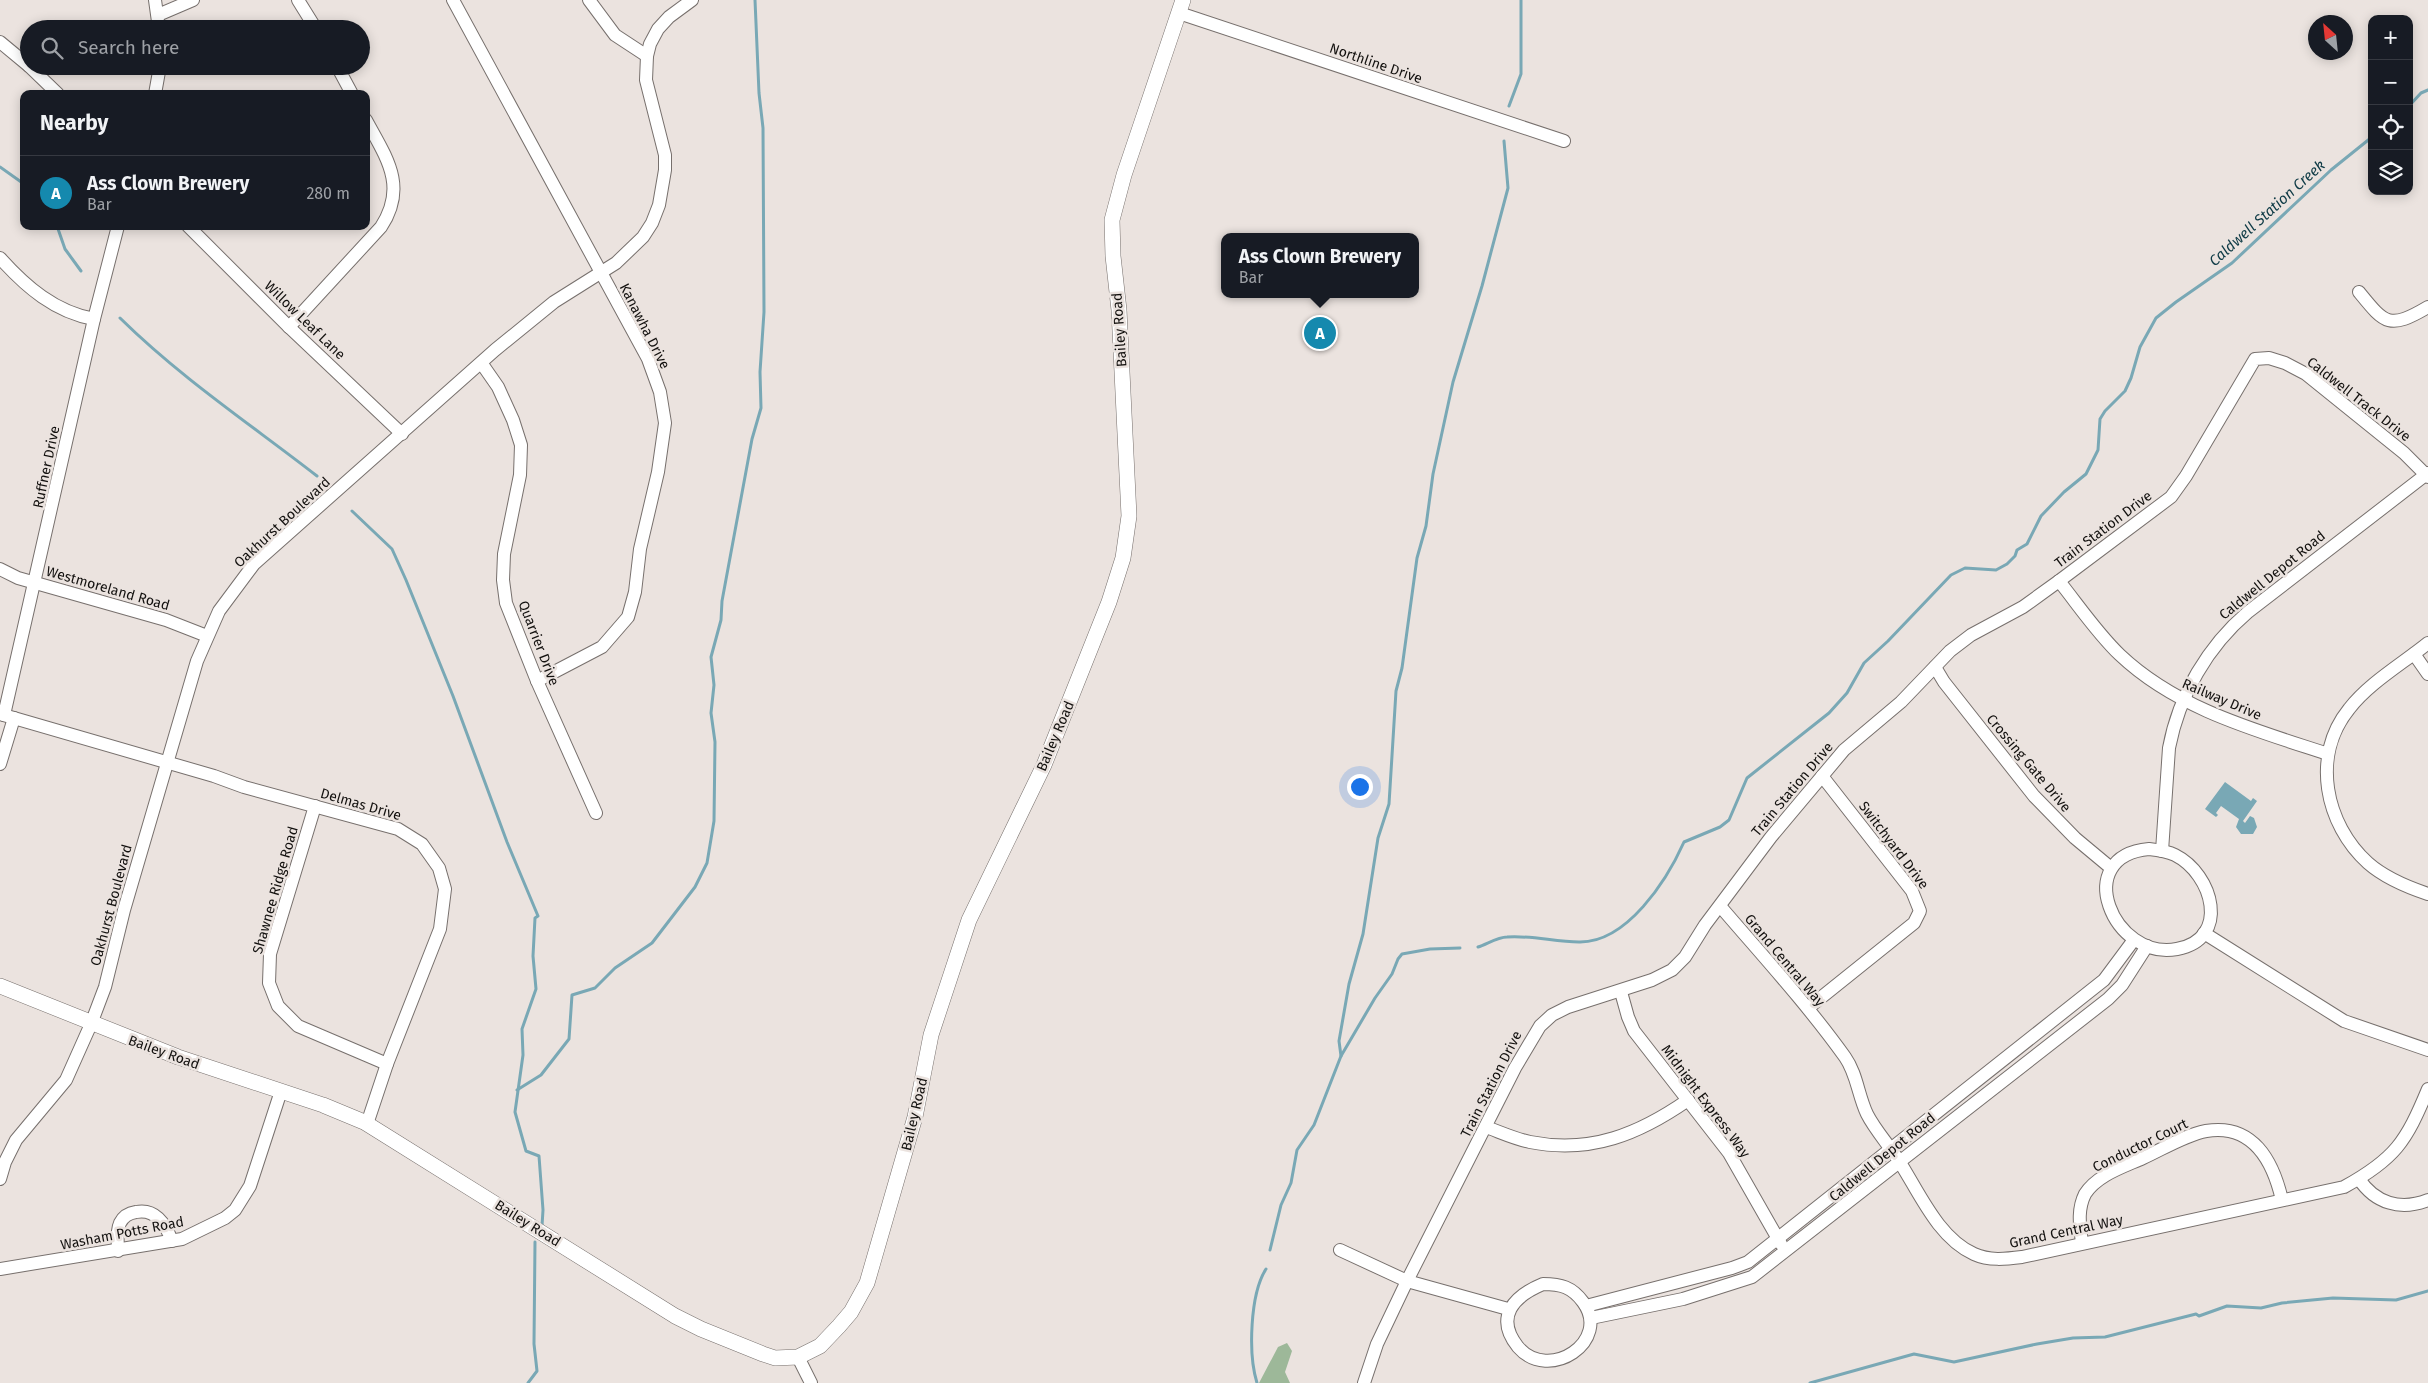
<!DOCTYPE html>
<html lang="en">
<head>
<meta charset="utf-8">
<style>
  body { margin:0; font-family:"Fira Sans",sans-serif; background:#242831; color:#f1f3f6 }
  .controls { position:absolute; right:15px; top:15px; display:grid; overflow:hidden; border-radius:10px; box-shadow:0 2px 12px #0003 }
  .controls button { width:45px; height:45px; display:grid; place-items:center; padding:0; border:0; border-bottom:1px solid #363941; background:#171b24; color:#f1f3f6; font:25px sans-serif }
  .compass { position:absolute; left:2308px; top:15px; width:45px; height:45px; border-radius:50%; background:#171b24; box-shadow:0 2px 12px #0003; rotate:333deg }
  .you { position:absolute; left:1359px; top:786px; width:18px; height:18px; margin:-12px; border:4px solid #fff; border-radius:50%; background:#1a73e8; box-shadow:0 0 0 8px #1a73e833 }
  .badge { display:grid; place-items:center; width:32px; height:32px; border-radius:50%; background:#1589ae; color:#fff; font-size:16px; font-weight:700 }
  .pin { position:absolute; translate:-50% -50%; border:2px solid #fff; box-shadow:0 1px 5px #0006 }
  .popup { position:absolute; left:1221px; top:233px; width:198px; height:65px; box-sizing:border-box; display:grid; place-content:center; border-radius:10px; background:#171b24; filter:drop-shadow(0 1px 4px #0005); font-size:16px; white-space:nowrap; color:#9ea1a6 }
  .popup b { font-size:19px; color:#f1f3f6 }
  .popup::after { content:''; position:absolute; left:50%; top:100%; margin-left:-10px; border:10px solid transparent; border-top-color:#171b24 }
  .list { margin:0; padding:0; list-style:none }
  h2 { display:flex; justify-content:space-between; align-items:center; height:65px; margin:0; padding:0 20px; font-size:21px }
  h2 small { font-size:16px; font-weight:400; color:#9ea1a6 }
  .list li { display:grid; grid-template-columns:32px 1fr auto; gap:15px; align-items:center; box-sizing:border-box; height:75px; padding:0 20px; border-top:1px solid #363941 }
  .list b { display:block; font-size:19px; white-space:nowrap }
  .list p { margin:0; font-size:16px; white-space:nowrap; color:#9ea1a6 }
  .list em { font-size:16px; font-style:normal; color:#9ea1a6 }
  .icon { flex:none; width:28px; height:28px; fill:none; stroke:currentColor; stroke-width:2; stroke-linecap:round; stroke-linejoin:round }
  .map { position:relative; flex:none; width:2428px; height:1383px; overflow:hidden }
  .search { position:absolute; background:#171b24; box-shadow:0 2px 12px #0003; left:20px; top:20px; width:350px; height:55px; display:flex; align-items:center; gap:12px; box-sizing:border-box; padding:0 18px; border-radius:28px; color:#9ea1a6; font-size:19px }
  .panel { position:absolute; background:#171b24; box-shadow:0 2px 12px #0003; left:20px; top:90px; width:350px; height:140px; border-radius:10px }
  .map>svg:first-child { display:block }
  .forest { fill:#9db899 }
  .water { fill:#79a8b5 }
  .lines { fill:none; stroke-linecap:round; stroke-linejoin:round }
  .stream { stroke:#79a8b5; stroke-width:3 }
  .minor-casing { stroke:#77706d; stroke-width:14 }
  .tertiary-casing { stroke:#77706d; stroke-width:16 }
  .minor { stroke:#fff; stroke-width:12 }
  .tertiary { stroke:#fff; stroke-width:15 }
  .labels { text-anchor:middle; stroke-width:5; stroke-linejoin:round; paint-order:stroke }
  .street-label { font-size:14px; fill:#13110f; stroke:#ebe3df }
  .water-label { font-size:15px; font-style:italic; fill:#0e3a45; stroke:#ebe3df }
</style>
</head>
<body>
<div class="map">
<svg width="2428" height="1383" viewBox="0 0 2428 1383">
  <rect width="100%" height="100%" fill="#ebe3df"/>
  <path class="forest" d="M1287,1343L1292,1351L1285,1372L1290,1383H1259L1278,1347Z"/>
  <path class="water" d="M2225,782L2251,801L2253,798L2257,801L2243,821L2245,823L2250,816L2254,818L2257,827L2253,834H2241L2236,827L2239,819L2221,806L2216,813L2218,815L2216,817L2205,809Z"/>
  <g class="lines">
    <g class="stream">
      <path d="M1509,106L1521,74V0"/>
      <path d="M2409,106L2421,93L2428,90"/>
      <path d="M0,167L24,184"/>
      <path d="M57,226L65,249L81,271"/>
      <path d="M120,318C181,378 250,424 317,476"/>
      <path d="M352,511L392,549L406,580L453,696L507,842L538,916L535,918L533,956L536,989L522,1029L523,1055L515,1112L526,1151L539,1156L543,1210L542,1226"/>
      <path d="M1478,947C1487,944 1498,937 1507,937C1531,935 1555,942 1579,942C1627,943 1667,880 1684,842L1720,827L1729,820L1747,778L1829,713L1847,693L1864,663L1888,641L1951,575L1965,568L1996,570L2007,564L2015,556L2017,550L2027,544L2041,516L2064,492L2086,474L2098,450L2100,419L2105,411L2125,391L2131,378L2140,347L2156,318L2176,302L2232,263L2331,170L2372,137"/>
      <path d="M1341,1056L1339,1041L1349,984L1363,934L1378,838L1389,804L1396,691L1402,668L1417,558L1426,526L1433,474L1453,382L1482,286L1508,188L1504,141"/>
      <path d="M517,1090L541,1075L569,1039L572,995L595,988L615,968L652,943L695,887L707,863L714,821L715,742L711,713L714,685L711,657L721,620L722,601L752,439L761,408L760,372L764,312L763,128L759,93L755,0"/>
      <path d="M1270,1250L1281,1205L1291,1183L1297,1150L1314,1125L1341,1056L1375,998L1392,974L1398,959L1402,954L1430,949L1460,948"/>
      <path d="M528,1383L537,1371L534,1344L535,1242"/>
      <path d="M1257,1383C1248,1354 1250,1294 1266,1269"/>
      <path d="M1810,1383L1914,1354L1954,1362L2037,1344L2073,1338L2105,1337L2196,1314L2199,1316L2227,1306L2261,1308L2282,1303L2333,1298L2396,1300L2428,1291"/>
    </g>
    <g class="minor-casing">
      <g id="minor">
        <path d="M155,0L159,29"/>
        <path d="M298,0L316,29"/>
        <path d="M453,0L648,359L660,392L665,423L658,472L640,549L635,592L628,617L602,647L537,681"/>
        <path d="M589,0L615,35L647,56"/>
        <path d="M1179,13L1564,141"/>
        <path d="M158,15L193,0"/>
        <path d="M0,42L29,66"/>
        <path d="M29,66L58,94"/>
        <path d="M337,66L352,94"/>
        <path d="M155,94L160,66"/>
        <path d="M188,226L289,327L402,434"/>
        <path d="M0,258C26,287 55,312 94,319"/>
        <path d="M2359,292C2385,324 2389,330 2428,307"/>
        <path d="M289,327L381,227C408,186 386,157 366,120"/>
        <path d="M482,364L498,387L513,420L521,445L520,475L504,554L503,580L506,603L537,681L596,813"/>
        <path d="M0,569L18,578L166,620L207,636"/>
        <path d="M2059,581C2079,606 2097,633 2120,655C2177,709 2255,730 2328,754"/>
        <path d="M2428,643C2402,664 2369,683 2349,709C2311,756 2325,824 2368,863C2385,878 2407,887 2428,894"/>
        <path d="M2414,654L2428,674"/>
        <path d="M1935,667L1944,682L2034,796L2075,838L2111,868"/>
        <path d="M0,714L214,776L244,787L398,829L422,844L439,868L445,889L440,929L387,1064L367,1124"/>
        <path d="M4,715L94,319L118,226"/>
        <path d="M0,764L14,718"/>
        <path d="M315,806L270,954L269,983L278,1006L298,1026L387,1064"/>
        <path d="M2149,849C2158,850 2167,851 2175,855C2213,874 2231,939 2177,949C2113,961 2070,856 2149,849Z"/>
        <path d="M2162,851L2169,748C2179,695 2208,646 2248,612L2428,473"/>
        <path d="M1720,906C1762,955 1807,1004 1845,1057C1857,1074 1858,1095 1867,1114C1875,1130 1889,1145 1899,1161C1919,1192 1938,1238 1974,1254C1989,1261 2006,1259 2022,1257L2344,1187C2395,1159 2406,1142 2428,1089"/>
        <path d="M2204,933L2344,1021L2428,1050"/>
        <path d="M1621,992L1628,1017L1634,1031L1729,1153L1781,1244"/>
        <path d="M1808,1008L1914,923L1920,911L1912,891L1822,776"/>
        <path d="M1486,1127C1500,1132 1515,1139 1530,1142C1591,1154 1639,1134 1688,1100"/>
        <path d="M0,1179L5,1162L16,1140L66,1080L91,1024L105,987L124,910L197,661L219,611L254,564L495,350L554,302L616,263L643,237L652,223L659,205L665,170V155L646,80L647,56L650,44L658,29L669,17L692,0"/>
        <path d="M2359,1179C2375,1203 2400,1211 2428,1200"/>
        <path d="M2082,1243C2080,1226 2077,1210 2085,1194C2097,1175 2123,1167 2143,1158C2163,1149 2185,1135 2206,1131C2253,1123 2273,1161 2282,1200"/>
        <path d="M1340,1250L1407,1281L1508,1309"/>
        <path d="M118,1251C118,1242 116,1232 120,1223C123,1217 129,1213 136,1212C156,1208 166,1225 172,1241"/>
        <path d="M0,1269L182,1239L225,1218L235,1210L250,1186L281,1091"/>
        <path d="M1543,1284C1561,1284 1572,1287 1583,1302C1612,1341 1549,1383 1518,1347C1494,1317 1514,1296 1543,1284Z"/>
        <path d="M1586,1306L1732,1268L1748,1262L2104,980L2133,941"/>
        <path d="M1591,1318L1683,1299L1752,1277L2108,999L2122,985L2147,946"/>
        <path d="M798,1357L811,1383"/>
        <path d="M1364,1383L1377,1344L1407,1281L1515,1068L1540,1026L1552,1015L1568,1007L1652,980L1672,970L1685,957L1705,925L1771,837L1844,750L1901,702L1950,651L1971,635L2023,607L2059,581L2171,497L2186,476L2255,359L2269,358L2285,363L2306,374L2404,453L2428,477"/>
      </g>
    </g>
    <g class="tertiary-casing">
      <path id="tertiary" d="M0,986L178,1057L323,1105L364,1122L675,1316L701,1329L763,1354L775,1358L798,1357L820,1346L839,1326L851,1312L867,1283L915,1117L931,1035L969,920L1044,765L1109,602L1123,558L1129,516L1119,310L1113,256L1112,220L1124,175L1183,0"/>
    </g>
    <use href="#minor" class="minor"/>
    <use href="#tertiary" class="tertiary"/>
  </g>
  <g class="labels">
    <g class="street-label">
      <text transform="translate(1376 63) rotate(19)" y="5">Northline Drive</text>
      <text transform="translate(305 320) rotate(44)" y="5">Willow Leaf Lane</text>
      <text transform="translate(645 326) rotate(63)" y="5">Kanawha Drive</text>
      <text transform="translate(1119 330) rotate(-94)" y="5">Bailey Road</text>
      <text transform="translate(2359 399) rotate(38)" y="5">Caldwell Track Drive</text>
      <text transform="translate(46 467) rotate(-78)" y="5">Ruffner Drive</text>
      <text transform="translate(282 522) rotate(-43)" y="5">Oakhurst Boulevard</text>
      <text transform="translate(2103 529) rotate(-37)" y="5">Train Station Drive</text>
      <text transform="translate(2272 575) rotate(-39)" y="5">Caldwell Depot Road</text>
      <text transform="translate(108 588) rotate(16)" y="5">Westmoreland Road</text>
      <text transform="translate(539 643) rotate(69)" y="5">Quarrier Drive</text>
      <text transform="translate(2222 699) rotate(23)" y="5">Railway Drive</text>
      <text transform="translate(1055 736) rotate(-67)" y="5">Bailey Road</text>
      <text transform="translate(2029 763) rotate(50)" y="5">Crossing Gate Drive</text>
      <text transform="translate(1792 789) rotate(-50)" y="5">Train Station Drive</text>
      <text transform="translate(361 804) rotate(16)" y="5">Delmas Drive</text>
      <text transform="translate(1894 845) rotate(53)" y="5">Switchyard Drive</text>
      <text transform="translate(275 890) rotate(-74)" y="5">Shawnee Ridge Road</text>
      <text transform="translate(111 905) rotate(-75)" y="5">Oakhurst Boulevard</text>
      <text transform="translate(1785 960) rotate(50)" y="5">Grand Central Way</text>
      <text transform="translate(164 1052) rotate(20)" y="5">Bailey Road</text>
      <text transform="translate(1491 1084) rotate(-63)" y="5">Train Station Drive</text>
      <text transform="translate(1706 1101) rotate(53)" y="5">Midnight Express Way</text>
      <text transform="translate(914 1114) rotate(-77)" y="5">Bailey Road</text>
      <text transform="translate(2140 1145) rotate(-26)" y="5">Conductor Court</text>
      <text transform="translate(1882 1157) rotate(-39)" y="5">Caldwell Depot Road</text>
      <text transform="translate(528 1223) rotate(32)" y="5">Bailey Road</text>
      <text transform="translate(2066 1231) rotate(-12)" y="5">Grand Central Way</text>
      <text transform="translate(122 1233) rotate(-11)" y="5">Washam Potts Road</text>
    </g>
    <g class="water-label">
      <text transform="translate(2267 213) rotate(-42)" y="5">Caldwell Station Creek</text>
    </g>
  </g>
</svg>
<div class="controls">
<button>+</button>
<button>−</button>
<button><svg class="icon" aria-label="locate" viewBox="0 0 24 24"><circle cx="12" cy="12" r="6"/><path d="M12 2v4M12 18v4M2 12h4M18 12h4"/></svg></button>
<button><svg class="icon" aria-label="layers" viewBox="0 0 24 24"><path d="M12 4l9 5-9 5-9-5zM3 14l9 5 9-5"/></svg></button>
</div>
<svg class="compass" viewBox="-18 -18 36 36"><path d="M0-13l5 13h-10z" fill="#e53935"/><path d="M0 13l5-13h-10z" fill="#9ea1a6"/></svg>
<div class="you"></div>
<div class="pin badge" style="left:1320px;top:333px">A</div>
<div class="popup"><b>Ass Clown Brewery</b>Bar</div>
<div class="search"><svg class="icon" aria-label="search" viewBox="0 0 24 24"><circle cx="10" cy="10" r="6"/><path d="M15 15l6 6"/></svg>Search here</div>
<section class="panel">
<h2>Nearby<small></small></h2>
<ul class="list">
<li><span class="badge">A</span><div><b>Ass Clown Brewery</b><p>Bar</p></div><em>280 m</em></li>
</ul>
</section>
</div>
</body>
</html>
